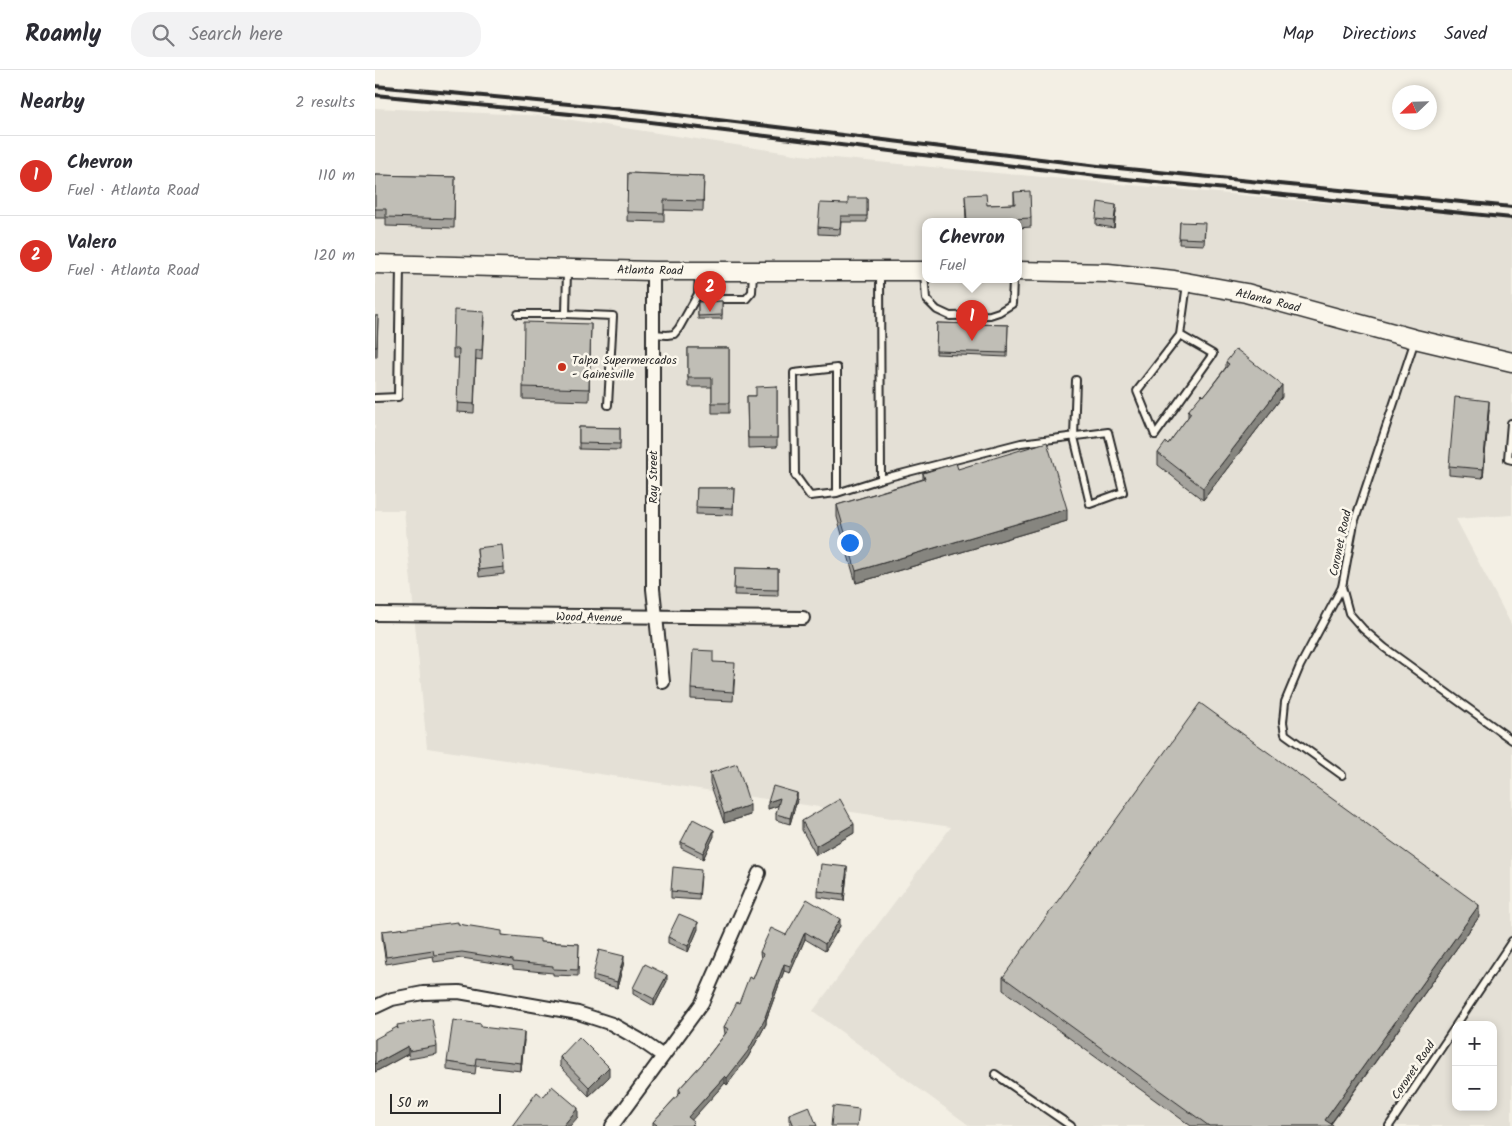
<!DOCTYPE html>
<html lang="en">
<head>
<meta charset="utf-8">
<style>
  body { margin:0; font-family:Kalam,sans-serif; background:#f2f2f3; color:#2b2b33 }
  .controls { position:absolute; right:15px; bottom:15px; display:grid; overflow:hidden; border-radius:10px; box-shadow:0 2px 8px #0003 }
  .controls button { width:45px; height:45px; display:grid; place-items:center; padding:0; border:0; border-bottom:1px solid #e1e1e2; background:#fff; color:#2b2b33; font:25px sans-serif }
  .compass { position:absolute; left:1017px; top:15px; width:45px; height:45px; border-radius:50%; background:#fff; box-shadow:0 2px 8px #0003; rotate:247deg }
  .scale { position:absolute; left:15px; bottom:12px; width:111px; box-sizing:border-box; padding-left:5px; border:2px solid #2b2b2b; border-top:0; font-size:14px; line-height:18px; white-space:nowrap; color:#2b2b2b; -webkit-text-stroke:4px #fbf7ec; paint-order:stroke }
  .you { position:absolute; left:474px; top:472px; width:18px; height:18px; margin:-12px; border:4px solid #fff; border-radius:50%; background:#1a73e8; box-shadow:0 0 0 8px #1a73e833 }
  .badge { display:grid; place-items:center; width:32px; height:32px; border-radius:50%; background:#d93025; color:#fff; font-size:16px; font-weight:700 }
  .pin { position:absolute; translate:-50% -41px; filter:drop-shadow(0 1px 2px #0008) }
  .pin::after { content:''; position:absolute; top:26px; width:18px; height:15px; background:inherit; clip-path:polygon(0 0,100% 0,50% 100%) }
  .popup { position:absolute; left:547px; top:148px; width:100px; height:65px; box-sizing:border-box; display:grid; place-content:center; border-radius:10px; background:#fff; filter:drop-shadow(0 1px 4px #0005); font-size:16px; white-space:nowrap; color:#7c7c81 }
  .popup b { font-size:19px; color:#2b2b33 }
  .popup::after { content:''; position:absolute; left:50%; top:100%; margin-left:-10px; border:10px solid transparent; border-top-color:#fff }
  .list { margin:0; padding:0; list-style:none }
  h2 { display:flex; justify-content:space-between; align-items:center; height:65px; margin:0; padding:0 20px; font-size:21px }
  h2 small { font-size:16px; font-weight:400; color:#7c7c81 }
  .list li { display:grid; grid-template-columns:32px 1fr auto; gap:15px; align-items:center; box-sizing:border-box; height:80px; padding:0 20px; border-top:1px solid #e1e1e2 }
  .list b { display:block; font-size:19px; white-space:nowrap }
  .list p { margin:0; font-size:16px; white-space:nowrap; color:#7c7c81 }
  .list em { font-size:16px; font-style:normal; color:#7c7c81 }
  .icon { flex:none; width:28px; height:28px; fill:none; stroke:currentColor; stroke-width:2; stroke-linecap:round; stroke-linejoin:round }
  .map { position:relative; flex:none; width:1137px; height:1056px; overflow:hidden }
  header { display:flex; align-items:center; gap:30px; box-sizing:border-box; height:70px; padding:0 25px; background:#fff; border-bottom:1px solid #e1e1e2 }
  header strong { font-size:24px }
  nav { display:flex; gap:28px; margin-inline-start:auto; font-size:18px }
  .search { width:350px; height:45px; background:#f2f2f3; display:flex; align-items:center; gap:12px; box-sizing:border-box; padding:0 18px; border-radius:20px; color:#7c7c81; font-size:19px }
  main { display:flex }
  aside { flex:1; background:#fff }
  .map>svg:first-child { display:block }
  .built { fill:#e4e0d6; fill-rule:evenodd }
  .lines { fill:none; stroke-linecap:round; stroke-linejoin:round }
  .lane-casing { stroke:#2b2b2b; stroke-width:10 }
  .street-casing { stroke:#2b2b2b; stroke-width:16 }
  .secondary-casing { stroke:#2b2b2b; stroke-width:21 }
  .lane { stroke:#fbf7ec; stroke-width:6 }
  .street { stroke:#fbf7ec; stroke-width:12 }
  .secondary { stroke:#fbf7ec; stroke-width:18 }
  .rail { stroke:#2b2b2b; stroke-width:4 }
  .wall { fill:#a5a39d; stroke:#2b2b2b }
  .shaded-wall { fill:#86857f; stroke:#2b2b2b }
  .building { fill:#c0beb6; stroke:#2b2b2b }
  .poi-dot { fill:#c8321e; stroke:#fbf7ec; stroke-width:2 }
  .labels { text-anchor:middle; stroke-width:5; stroke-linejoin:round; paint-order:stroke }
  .street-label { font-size:12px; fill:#2b2b2b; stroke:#fbf7ec }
  .poi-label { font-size:12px; fill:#2b2b2b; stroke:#fbf7ec; text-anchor:start }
</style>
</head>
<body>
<header>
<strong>Roamly</strong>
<div class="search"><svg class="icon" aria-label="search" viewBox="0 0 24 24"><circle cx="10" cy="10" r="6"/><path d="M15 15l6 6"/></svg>Search here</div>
<nav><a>Map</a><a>Directions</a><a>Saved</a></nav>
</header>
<main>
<aside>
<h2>Nearby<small>2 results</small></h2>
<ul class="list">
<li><span class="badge">1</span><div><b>Chevron</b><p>Fuel · Atlanta Road</p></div><em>110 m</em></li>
<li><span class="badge">2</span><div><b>Valero</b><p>Fuel · Atlanta Road</p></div><em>120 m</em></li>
</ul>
</aside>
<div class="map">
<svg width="1137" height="1056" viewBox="0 0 1137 1056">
  <rect width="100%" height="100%" fill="#f3efe4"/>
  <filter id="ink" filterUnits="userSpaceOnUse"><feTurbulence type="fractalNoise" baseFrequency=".02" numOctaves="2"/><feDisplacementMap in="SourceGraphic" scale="10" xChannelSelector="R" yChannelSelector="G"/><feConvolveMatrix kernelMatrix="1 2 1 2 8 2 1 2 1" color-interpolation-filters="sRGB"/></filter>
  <g filter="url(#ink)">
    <path class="built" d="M0,38L171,46L426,85L1137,150V445L1081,449L1137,556V1056H595L438,941L576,757L52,678L29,440H0ZM551,152H643V210H551ZM1081,955H1118V1037H1081Z"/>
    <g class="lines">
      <g class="lane-casing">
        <g id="lane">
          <path d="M192,200L191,244L238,246L233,335"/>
          <path d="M505,202L506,409L646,373L733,362L748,422L715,434L699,367L701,310"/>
          <path d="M549,202L551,229L562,240L575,246L615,245L624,242L637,234L638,210"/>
          <path d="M323,224L334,229H371L377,222L378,202"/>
          <path d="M143,244H191"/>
          <path d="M278,264L292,265L299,264L304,258L323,224L324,203"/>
          <path d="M1040,270L979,453L967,517L974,543L988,559L1010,578L1137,670"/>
          <path d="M0,328L23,327L25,196"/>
          <path d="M1136,353L1133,389L1137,390"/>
          <path d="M780,365L762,321L805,265L812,214"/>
          <path d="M780,365L838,284L805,265"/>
          <path d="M462,423V298L419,303L420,405L435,426L462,423L506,409"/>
          <path d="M967,705L910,664L908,652L910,632L925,596L967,517"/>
          <path d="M1081,955L1137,871"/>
          <path d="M620,1004L696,1056"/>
          <path d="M1014,1056L1081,956"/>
        </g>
      </g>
      <g class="street-casing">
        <g id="street">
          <path d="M278,201V519L288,612"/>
          <path d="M0,544L428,548"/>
          <path d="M0,937L17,929L48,923L84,922L203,943L237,954L265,970L288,986"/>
          <path d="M237,1056L327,933L384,803"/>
        </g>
      </g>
      <g class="secondary-casing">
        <g id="secondary">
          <path d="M0,194L278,201H551"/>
          <path d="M643,201L733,203L799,210L871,223L1040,269L1137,292"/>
        </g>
      </g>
      <use href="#lane" class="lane"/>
      <use href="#street" class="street"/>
      <use href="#secondary" class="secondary"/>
      <g class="rail">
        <path d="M0,16L269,41L723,96L1137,137"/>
        <path d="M0,25L267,51L722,106L1137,148"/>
      </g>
    </g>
    <g class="wall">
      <path d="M253,103L329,106L328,141L289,140V152L252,151Z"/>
      <path d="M0,105L80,107L79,158L11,156V148H0Z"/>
      <path d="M639,122L656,148V157L643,158V152H591L590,125L612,135L639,134Z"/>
      <path d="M492,128V152H466L465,165L443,164V157L473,134Z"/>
      <path d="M741,141L739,158L721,155V149Z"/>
      <path d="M805,152L830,159L829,175L804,174Z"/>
      <path d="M347,231V249H323V232Z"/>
      <path d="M0,246H3L2,287H0Z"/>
      <path d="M109,251L107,290L101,289L99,343L82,342L84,288H78V279Z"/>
      <path d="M562,253L633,255L632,287L561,284Z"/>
      <path d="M216,254L214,331L148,329V317Z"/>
      <path d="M313,278H354V343H337V317H313Z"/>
      <path d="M851,292L907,327L828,430L783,395V383L793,374L813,347V341L829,326L851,297Z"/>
      <path d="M402,316V377L373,378L372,326H381Z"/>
      <path d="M1114,340L1108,408L1074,405V396Z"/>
      <path d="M204,357L245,358V380L204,379Z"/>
      <path d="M583,399L692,451L481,513L462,447V435L548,409V403Z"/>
      <path d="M322,418H359L358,445L321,444Z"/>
      <path d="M102,478L129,497V504L104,507Z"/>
      <path d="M360,498L403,499V526L359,525Z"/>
      <path d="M338,592L360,602L358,631L316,629V619Z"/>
      <path d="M335,703L375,745L349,753L335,713Z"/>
      <path d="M422,723V730L415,754L401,750V744L404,735L393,739Z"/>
      <path d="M427,751L479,763L441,785L427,760Z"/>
      <path d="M339,766L328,789L306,778V772Z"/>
      <path d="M472,804L469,831L443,827V821Z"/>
      <path d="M326,806L324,830L296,828V821Z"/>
      <path d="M1104,847L956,1054L959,1056H816L628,920V907Z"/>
      <path d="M83,854L127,865L165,872L204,874L203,906L178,905V903L138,899V896L87,888L59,892L58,886L11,894L7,868V861Z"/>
      <path d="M465,856L450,881L430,869L415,903L409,901L391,950V954L373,987L352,1015L350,1013L316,1050L319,1056H278V1052L304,1024V1019L327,994L350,964L349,957L364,933L378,909L386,889L385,882L411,865Z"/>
      <path d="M323,859L313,882L293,873V867Z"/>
      <path d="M249,892L242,918L218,911V905Z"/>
      <path d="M292,911L279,936L258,924V918Z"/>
      <path d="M106,957L149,970L146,1001L101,996L100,1004L72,1000V992Z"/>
      <path d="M0,969L62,976V984L34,989L33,984L0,1002Z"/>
      <path d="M185,987L234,1007L214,1026L185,996Z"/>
      <path d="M414,1044L442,1056H416L414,1050Z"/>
    </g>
    <g class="shaded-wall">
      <path d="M741,135V141L739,158V151Z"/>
      <path d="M907,315V327L828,430V418Z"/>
      <path d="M1114,331V340L1108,408V399Z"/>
      <path d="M692,439V451L481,513V501Z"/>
      <path d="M422,723V730L415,754V748Z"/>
      <path d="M405,728V735L393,739V732Z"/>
      <path d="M375,735V745L349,753V744Z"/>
      <path d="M479,754V763L441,785V776Z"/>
      <path d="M339,760V766L328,789V783Z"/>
      <path d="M472,797V804L469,831V824Z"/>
      <path d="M1104,835V847L954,1056L950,1050Z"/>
      <path d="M465,849V856L450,881V874Z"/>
      <path d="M323,852V859L313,882V876Z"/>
      <path d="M430,862V869L415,903V896Z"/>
      <path d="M249,886V892L242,918V912Z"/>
      <path d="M409,894V901L391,950V954L373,987L352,1015V1008L390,947Z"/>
      <path d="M292,905V911L279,936V929Z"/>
      <path d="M149,962V970L146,1001V993Z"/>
      <path d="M33,976V984L0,1002V994Z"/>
      <path d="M234,997V1007L214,1026V1017Z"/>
      <path d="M350,1006V1013L313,1054V1047Z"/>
      <path d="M203,1038V1047L195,1056H188Z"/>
    </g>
    <g class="building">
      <path d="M253,103L329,106L328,131L289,130V143L252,142Z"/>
      <path d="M0,105L80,107L79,149L11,147V139H0Z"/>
      <path d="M655,121L656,148L618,150V152H592L590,125L611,124L612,135L640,134L639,122Z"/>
      <path d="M473,128H492V146H466L465,159L443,157L445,133L473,134Z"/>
      <path d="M723,132L741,135L739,151L721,149Z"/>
      <path d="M805,152L830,153L829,169L804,168Z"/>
      <path d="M347,231V245L323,246V232Z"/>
      <path d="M79,240L109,242L107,280H101L99,334L82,333L84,279H78Z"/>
      <path d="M0,246H3L2,277H0Z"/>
      <path d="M149,252L216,254L214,319L148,317Z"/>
      <path d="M562,253L633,255L632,283L561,281Z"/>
      <path d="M313,278H354V333H337V308H313Z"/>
      <path d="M861,279L907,315L828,418L783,383L791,372L793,374L816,343L813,341L827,324L829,326L854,294L851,292Z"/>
      <path d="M402,316V368H373L372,326H381V317Z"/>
      <path d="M1080,327L1114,331L1108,399L1074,396Z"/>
      <path d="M204,357L245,358V374L204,373Z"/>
      <path d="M672,372L692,439L481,501L462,435L550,409L548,403L581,393L583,399Z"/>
      <path d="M322,418H359L358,438L321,437Z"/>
      <path d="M127,475L129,497L104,500L102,478Z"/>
      <path d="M360,498L403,499V520L359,519Z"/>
      <path d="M318,580L338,581V592L360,593L358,622L316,619Z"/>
      <path d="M825,633L1104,835L950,1050L959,1056H834L628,907Z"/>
      <path d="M362,694L375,735L349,744L335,703Z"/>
      <path d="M398,716L422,723L415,748L401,744L405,728L393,732Z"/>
      <path d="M465,729L479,754L441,776L427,751Z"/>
      <path d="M318,749L339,760L328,783L306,772Z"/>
      <path d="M446,794L472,797L469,824L443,821Z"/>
      <path d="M298,797L326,800L324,824L296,821Z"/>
      <path d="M432,829L465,849L450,874L430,862L415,896L409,894L390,947H391L373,981L352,1008L350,1006L313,1047L319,1052L315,1056H281L282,1055L278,1052L306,1022L304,1019L327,994L354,959L349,957L362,932L364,933L374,907L378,909L388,884L385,882L396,858L411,865Z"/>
      <path d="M304,844L323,852L313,876L293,867Z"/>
      <path d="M83,852V854L127,861V865L165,869V872L204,874L203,900L178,899V896L138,892V890L87,882L59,885L58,880L11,887L7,861Z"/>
      <path d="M224,880L249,886L242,912L218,905Z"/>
      <path d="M270,894L292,905L279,929L258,918Z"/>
      <path d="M57,949L62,976L34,981L33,976L0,994V969L22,957L23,959L22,955Z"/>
      <path d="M78,950L106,954V957L149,962L146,993L101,988L100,996L72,992Z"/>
      <path d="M204,967L234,997L214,1017L185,987Z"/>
      <path d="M177,1016L203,1038L188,1056H137L162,1022L168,1027Z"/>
      <path d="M434,1036L442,1056H419L414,1044Z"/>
      <path d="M458,1036L484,1039L482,1056H456Z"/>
    </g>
  </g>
  <circle class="poi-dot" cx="187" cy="297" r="5"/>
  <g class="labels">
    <g class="street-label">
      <text transform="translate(275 200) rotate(1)" y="4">Atlanta Road</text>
      <text transform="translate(893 230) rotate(14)" y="4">Atlanta Road</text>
      <text transform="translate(278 407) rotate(-90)" y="4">Ray Street</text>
      <text transform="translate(965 473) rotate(-78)" y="4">Coronet Road</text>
      <text transform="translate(214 547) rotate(1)" y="4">Wood Avenue</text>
      <text transform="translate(1038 1000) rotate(-56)" y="4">Coronet Road</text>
    </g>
    <g class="poi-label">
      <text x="197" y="294">Talpa Supermercados<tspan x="197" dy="14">- Gainesville</tspan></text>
    </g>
  </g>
</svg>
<div class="controls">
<button>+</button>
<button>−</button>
</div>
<svg class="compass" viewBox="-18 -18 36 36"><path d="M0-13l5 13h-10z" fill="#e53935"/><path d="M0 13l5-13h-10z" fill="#7c7c81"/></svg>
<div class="scale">50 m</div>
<div class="you"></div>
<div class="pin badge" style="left:597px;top:271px">1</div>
<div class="popup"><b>Chevron</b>Fuel</div>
<div class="pin badge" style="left:335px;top:242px">2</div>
</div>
</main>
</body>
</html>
